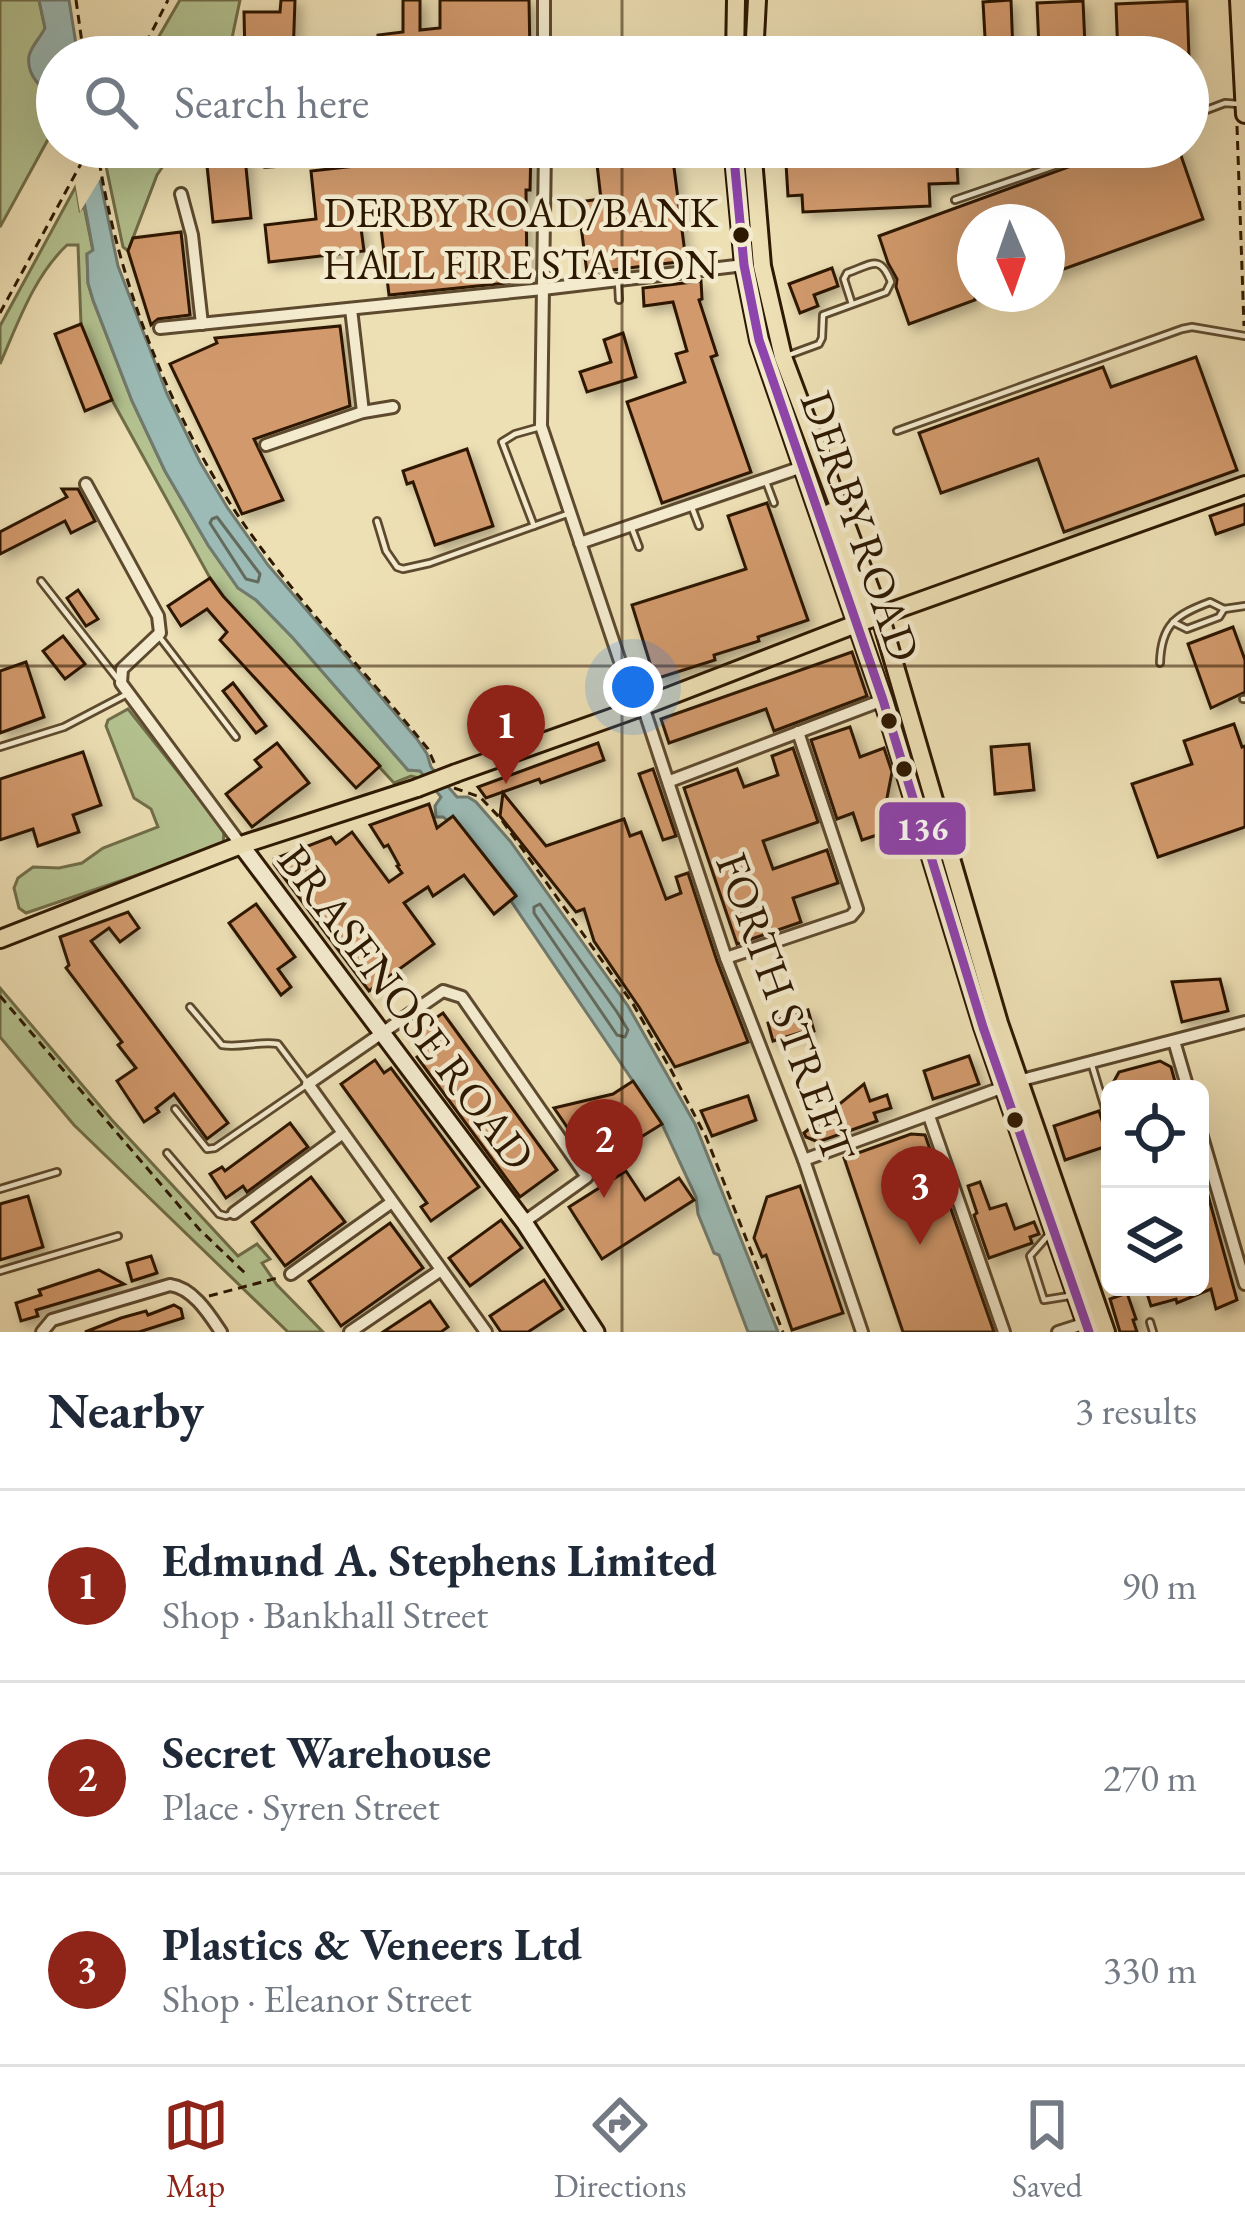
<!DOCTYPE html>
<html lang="en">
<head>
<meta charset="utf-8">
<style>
  body { margin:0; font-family:"EB Garamond",serif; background:#f2f2f3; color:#1f2937 }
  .controls { position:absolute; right:36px; bottom:36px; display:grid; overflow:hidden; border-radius:18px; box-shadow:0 12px 48px #0002 }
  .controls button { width:108px; height:108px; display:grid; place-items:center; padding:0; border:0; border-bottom:3px solid #e0e1e3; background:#fff; color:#1f2937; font:60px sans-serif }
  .compass { position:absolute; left:957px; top:204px; width:108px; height:108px; border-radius:50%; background:#fff; box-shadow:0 12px 48px #0002; rotate:178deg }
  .you { position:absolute; left:633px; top:687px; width:42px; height:42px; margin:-30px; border:9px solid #fff; border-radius:50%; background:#1a73e8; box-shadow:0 0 0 18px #1a73e833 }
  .badge { display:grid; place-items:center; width:78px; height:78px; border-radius:50%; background:#8f2418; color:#fff; font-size:39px; font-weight:700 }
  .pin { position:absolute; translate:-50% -99px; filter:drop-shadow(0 3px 6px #0008) }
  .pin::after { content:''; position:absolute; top:63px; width:42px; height:36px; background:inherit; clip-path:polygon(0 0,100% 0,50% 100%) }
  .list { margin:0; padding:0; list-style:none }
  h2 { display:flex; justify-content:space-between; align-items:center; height:156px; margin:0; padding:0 48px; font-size:51px }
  h2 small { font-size:39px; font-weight:400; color:#747a83 }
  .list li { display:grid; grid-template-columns:78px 1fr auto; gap:36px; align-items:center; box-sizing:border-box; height:192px; padding:0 48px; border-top:3px solid #e0e1e3 }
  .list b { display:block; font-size:45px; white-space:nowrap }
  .list p { margin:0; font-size:39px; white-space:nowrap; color:#747a83 }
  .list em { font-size:39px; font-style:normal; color:#747a83 }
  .icon { flex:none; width:66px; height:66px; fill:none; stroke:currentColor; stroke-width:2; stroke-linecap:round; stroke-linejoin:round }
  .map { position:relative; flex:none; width:1245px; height:1332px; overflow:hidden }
  .search { position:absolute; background:#fff; box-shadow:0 12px 48px #0002; left:36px; right:36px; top:36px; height:132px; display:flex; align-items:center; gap:30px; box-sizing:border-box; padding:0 42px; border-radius:66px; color:#747a83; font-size:45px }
  .sheet { height:732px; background:#fff }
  nav { display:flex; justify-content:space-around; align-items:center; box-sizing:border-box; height:168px; border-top:3px solid #e0e1e3; background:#fff; font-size:33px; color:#747a83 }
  nav a { display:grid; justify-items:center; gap:6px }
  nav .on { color:#8f2418 }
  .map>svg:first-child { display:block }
  .green { fill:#b4c391; stroke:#706e49; stroke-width:3 }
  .water { fill:#9cbbb6; stroke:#707a6e; stroke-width:3 }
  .pier { fill:#eee0b5 }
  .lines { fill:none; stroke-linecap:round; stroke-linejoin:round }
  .shore { stroke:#646a5c; stroke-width:3 }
  .building { fill:#d1996c; stroke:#2d1801; stroke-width:3; filter:url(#shadow) }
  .service-casing { stroke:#5d4a2e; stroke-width:10 }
  .minor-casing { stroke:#5d4a2e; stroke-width:16 }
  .secondary-casing { stroke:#2d1801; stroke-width:21 }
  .primary-casing { stroke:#2d1801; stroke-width:22 }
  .trunk-casing { stroke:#2d1801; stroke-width:22 }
  .path { stroke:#2d1801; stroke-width:3; stroke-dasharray:9 6; stroke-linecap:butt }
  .service { stroke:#f4ebcf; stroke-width:4.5 }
  .minor { stroke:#f4ebcf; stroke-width:10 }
  .secondary { stroke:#f4ebcf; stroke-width:15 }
  .primary { stroke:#eee0b5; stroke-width:16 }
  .trunk { stroke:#eee0b5; stroke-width:16 }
  .primary-bridge-casing { stroke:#2d1801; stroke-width:22; stroke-linecap:butt }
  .primary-bridge { stroke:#eee0b5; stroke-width:16 }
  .bus-1-casing { stroke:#f4ebcf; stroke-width:18 }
  .bus-1 { stroke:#8e44ad; stroke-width:9 }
  .grid { fill:none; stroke:#2d1801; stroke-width:3; stroke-opacity:0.55 }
  .bus-dot { fill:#2d1801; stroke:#f4ebcf; stroke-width:4.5 }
  .labels { text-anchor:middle; stroke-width:9; stroke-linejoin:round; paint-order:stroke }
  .bus-label { font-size:42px; fill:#2d1801; stroke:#f4ebcf; text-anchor:end }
  .street-label { font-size:45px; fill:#2d1801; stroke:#f4ebcf }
  .line-badge { stroke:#f4ebcf; stroke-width:4.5 }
  .badge-label { font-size:33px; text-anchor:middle; font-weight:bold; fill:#fff }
</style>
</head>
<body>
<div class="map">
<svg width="1245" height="1332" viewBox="0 0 1245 1332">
  <defs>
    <filter id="shadow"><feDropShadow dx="5.5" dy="5.5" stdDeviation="6" flood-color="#0004"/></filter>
  </defs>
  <rect width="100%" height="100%" fill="#eee0b5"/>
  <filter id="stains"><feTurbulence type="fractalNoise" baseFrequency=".00167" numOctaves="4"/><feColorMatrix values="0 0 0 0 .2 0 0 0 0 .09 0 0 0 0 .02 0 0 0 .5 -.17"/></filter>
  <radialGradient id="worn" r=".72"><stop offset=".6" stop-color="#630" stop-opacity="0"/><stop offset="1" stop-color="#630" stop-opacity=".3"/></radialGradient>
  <g class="green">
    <path d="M0,0H39L45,28C41,38 31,46 30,56C26,74 44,89 57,99V123L0,227Z"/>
    <path d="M180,0H240L232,38L223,57H147Z"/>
    <path d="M102,147H176L157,175L128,251L123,247Z"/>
    <path d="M76,186L80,210L84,206L93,251L87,254L88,283L93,300L132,401L165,471L208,545L238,588L256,600L293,638L408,770H420L424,776L419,778L411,776L394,783L224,598L210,578L112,400L81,324L78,245H67C34,276 18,323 0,364V326Z"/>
    <path d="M128,709L224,830L223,846L26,913L19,908L14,888L18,878L33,867L59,868L82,863L103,848L158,827L151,809L134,798L106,726L108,720Z"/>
    <path d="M0,988L111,1119L238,1256L257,1244L270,1259L262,1263L277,1285L323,1332H288L74,1125L0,1037Z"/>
  </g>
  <g class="water">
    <path d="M39,0H69L78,57H57V99C42,89 26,76 29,56C31,46 41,37 45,28Z"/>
    <path d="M74,147H93L118,266L167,394L200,462L227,507L268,565L417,739L427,754L431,767L457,797H468L476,802L510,841L628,1006L695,1124L778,1332H748L719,1255L714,1253L698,1214L696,1197L662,1124L511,901L516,895L453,817L447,820L443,817H436L435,806L441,797L420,771L408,770L293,638L256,600L238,588L208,545L165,471L132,401L93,300L88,283L87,254L93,250Z"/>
  </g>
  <path class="pier" d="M69,147H99L103,174L80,212Z"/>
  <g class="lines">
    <g class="shore">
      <path d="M217,517L260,574L258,582L246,579L210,523L212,519Z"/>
      <path d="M540,904L617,1012L628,1030L625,1037L617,1035L534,913V907Z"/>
    </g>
  </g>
  <g class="building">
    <path d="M281,0H295L293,57H245L244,12H280Z"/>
    <path d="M403,0H420V30L440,28V0H529L530,57H343L344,38L378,39V35L403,32Z"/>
    <path d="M1011,0L1013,53L986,55L983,2Z"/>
    <path d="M1083,1L1085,46L1039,48L1037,3Z"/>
    <path d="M1187,1L1189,57H1118L1116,4Z"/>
    <path d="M560,46L616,48L615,57H560Z"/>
    <path d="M205,147H244L251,218L213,222Z"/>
    <path d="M403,147H531L530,190H526L527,281L389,295L378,203L358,205L364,251L269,262L265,225L316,219L311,171L383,163L381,150Z"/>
    <path d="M595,147L673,160L686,261L587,273L578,202L601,199Z"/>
    <path d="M785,147H956L958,183L929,184L930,206L803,212L802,195L788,196Z"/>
    <path d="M1123,147H1178L1203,219L1047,275V222H975V300L909,324L896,287L897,279L888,263L879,236Z"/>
    <path d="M181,232L190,315L158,319L151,325L128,251L133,238Z"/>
    <path d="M832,268L838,286L814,295L818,306L800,313L789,284Z"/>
    <path d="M701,281L702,299L699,300L717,355L711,357L751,472L662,503L627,402L685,382L676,354L687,351L673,302L644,306L643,288Z"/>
    <path d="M81,324L112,400L85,411L55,334Z"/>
    <path d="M340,326L350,406L254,439L283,500L242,514L170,364L217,343L215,338Z"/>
    <path d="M623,333L636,377L587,392L580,372L611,362L604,340Z"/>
    <path d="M1196,357L1237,470L1064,532L1038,459L941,493L919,433L1103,367L1111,387Z"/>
    <path d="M467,449L493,526L435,545L413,482L407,484L403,471Z"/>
    <path d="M62,489H78L95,521L71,533L65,521L0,554V532L67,497Z"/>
    <path d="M767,503L808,620L758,637L759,641L714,655L715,660L655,679L632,605L746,569L728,516Z"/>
    <path d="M1245,504V524L1216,534L1210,516Z"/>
    <path d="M210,578L223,596L380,766L356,788L220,640L227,632L207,609L181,626L168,606Z"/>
    <path d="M78,590L98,619L86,626L67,598Z"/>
    <path d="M1233,627L1245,660V692L1211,708L1188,644Z"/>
    <path d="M63,636L85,664L65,679L43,651Z"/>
    <path d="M852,652L867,696L774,731L766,709L669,743L661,719Z"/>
    <path d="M26,662L44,717L0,733V671Z"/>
    <path d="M233,683L266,726L256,733L223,691Z"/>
    <path d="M1234,724L1242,747L1245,746V827L1158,857L1132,784L1192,764L1184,741Z"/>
    <path d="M850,727L860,757L884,748L892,772L880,834L862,840L853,813L837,819L811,740Z"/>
    <path d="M277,743L309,783L252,827L226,794L261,767L255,760Z"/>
    <path d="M598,743L604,760L541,783L539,779L486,798L478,787Z"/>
    <path d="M1029,744L1034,790L995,794L991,747Z"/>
    <path d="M793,748L818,822L763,841L773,869L827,850L838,883L793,898L801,922L737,944L684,788L737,769L744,787L778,775L772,756Z"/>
    <path d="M83,752L101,805L73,815L79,832L38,846L33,829L0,840V779Z"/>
    <path d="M653,769L676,836L663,840L639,774Z"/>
    <path d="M503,793L546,846L624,819L630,836L641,832L666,899L681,893L676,877L688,873L717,961L748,1042L675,1067L639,1007L594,941L584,909L576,912L500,816Z"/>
    <path d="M429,804L437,828L453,816L516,896L494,914L464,875L433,896L428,887L404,903L434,944L369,991L274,864V859L331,837L336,844L352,832L389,882L402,873L397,866L399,865L388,845L384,847L370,825Z"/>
    <path d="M256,904L295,957L278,969L291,987L281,995L229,923Z"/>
    <path d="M128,912L139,928L120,942L109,928L91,941L228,1123L207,1139L174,1094L156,1108L159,1112L144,1122L117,1081L136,1068L118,1045L122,1042L66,968L69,965L60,937Z"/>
    <path d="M1220,979L1228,1011L1182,1022L1172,982Z"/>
    <path d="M808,1010L814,1031L802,1035V1032L773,1041L768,1023Z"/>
    <path d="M443,1013L557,1170L520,1197L417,1057L424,1052L412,1034Z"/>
    <path d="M969,1056L979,1084L933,1099L924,1071Z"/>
    <path d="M375,1060L384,1073L391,1068L479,1187L431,1221L421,1207L427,1203L341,1084Z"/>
    <path d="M1160,1061L1171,1067L1177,1089H1115L1113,1083L1119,1072Z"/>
    <path d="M633,1081L662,1124L594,1166L554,1108L613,1094Z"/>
    <path d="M864,1084L870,1101L887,1095L891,1108L874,1113L877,1121L818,1142L806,1137L804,1133Z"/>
    <path d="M748,1096L756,1120L712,1136L701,1111Z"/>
    <path d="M1099,1111L1110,1145L1065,1160L1054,1126Z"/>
    <path d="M290,1123L308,1147L247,1192L243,1186L226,1198L210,1174L222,1167L225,1171Z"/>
    <path d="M911,1134L925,1135L994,1332H903L844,1158Z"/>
    <path d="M626,1171L645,1200L679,1178L694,1200L602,1259L569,1207Z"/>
    <path d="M311,1177L345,1222L285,1266L252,1222Z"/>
    <path d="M1200,1177H1203L1237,1300L1216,1309L1211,1289L1177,1303L1176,1299L1151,1306L1145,1287H1200Z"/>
    <path d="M980,1182L990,1209L1006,1204L1015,1229L1034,1222L1039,1234L1030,1237L1032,1243L989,1258L974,1215L977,1213L968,1186Z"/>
    <path d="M800,1186L843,1313L792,1330L766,1255L762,1257L754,1238L767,1197Z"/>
    <path d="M28,1196L43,1247L0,1260V1204Z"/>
    <path d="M501,1220L522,1248L470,1286L449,1258Z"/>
    <path d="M390,1223L423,1268L341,1326L309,1281Z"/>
    <path d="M151,1256L157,1273L132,1281L127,1263Z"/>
    <path d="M99,1270L124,1284L36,1310L38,1316L21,1321L16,1303L41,1295L39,1290Z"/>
    <path d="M544,1280L563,1309L528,1332H501L490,1316Z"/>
    <path d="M1127,1293L1136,1319L1133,1320L1137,1332H1120L1110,1299Z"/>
    <path d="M430,1301L448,1327L441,1332H383Z"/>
    <path d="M174,1305L181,1309L183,1318L139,1332H85L121,1318L146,1311L148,1315Z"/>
  </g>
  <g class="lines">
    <g class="service-casing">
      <g id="service">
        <path d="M1188,117L1225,103L1239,104"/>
        <path d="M265,164L298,161L330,147"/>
        <path d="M955,200L1109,147"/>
        <path d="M618,280L619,300"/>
        <path d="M789,355L819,344L822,338L823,315L886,292L891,282C880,253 871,265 847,273L844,279L852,304"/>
        <path d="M897,431L1182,329L1192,327L1245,336"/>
        <path d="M765,479L774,503"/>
        <path d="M691,505L699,526"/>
        <path d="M377,521L386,551L397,567L403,569L430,563L570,513"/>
        <path d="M534,526L502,442L515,434L540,427"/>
        <path d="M631,526L639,547"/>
        <path d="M41,581L117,678"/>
        <path d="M1173,622L1187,629L1219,617L1224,609"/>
        <path d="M158,635L236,737"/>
        <path d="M1160,663C1161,624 1176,615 1210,602L1224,609L1245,606"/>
        <path d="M1243,699H1245"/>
        <path d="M0,747L64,727L129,693"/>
        <path d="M1091,1062L1110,1125"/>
        <path d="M175,1109L207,1149L215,1148L308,1084L278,1044C259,1041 241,1048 222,1045L190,1007"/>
        <path d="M167,1153L219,1214L226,1216L234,1213"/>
        <path d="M0,1189L57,1172"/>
        <path d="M1051,1232L1030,1256L1044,1300L1069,1296"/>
        <path d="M0,1271L118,1236"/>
        <path d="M1150,1322L1153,1332"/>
      </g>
    </g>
    <g class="minor-casing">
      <g id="minor">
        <path d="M544,0V57"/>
        <path d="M545,147L541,426L636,709"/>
        <path d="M674,147L733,156"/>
        <path d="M181,194L192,235L202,324"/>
        <path d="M351,309L363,412"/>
        <path d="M160,328L543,289L744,265"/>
        <path d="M266,445L363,412L393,407"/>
        <path d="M86,484L158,616L160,633L122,669L121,683L241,845"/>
        <path d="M580,543L802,467"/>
        <path d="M643,706L726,958L804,1160L862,1332"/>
        <path d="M670,781L883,700"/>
        <path d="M726,958L851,916L857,909L798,732"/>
        <path d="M1174,1041L1188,1089"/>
        <path d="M1018,1081L1245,1022"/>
        <path d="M929,1116L1004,1332"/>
        <path d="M1200,1130L1245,1284"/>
        <path d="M804,1160L1004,1087"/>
        <path d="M234,1213L343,1133"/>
        <path d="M291,1274L392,1202"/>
        <path d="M42,1332L52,1320L170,1285C193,1288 209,1314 221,1332"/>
        <path d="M350,1332L441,1270"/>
        <path d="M486,1332L308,1084L443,991L462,997L587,1177L524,1222"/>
        <path d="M1058,1332L1086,1323"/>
      </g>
    </g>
    <g class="secondary-casing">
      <path id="secondary" d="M241,845L524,1222L596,1332"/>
    </g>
    <g class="primary-casing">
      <g id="primary">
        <path d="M1239,0L1245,114"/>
        <path d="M456,773L636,709L856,624L1245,485"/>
        <path d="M0,939L241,845L417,788"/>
      </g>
    </g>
    <g class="trunk-casing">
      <g id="trunk">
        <path d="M735,57L736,0"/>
        <path d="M754,57L757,0"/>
        <path d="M733,147L744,265L759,340L883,700L983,1027L1089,1332"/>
        <path d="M752,147L762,266L783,357L880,615L999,1023L1106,1332"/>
        <path d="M831,512L862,606V615L856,623"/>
      </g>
    </g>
    <g class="path">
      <path d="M76,0L84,57"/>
      <path d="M139,57L168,0"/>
      <path d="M1237,126L1244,326"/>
      <path d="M97,147C115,272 167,409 237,514C293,597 365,671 428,749L436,767"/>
      <path d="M0,313L90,147"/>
      <path d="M454,788L480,797L501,819L633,1004L671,1070L706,1137L783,1332"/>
      <path d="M0,996L199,1229L246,1274"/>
      <path d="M209,1296L281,1277"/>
    </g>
    <use href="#service" class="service"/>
    <use href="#minor" class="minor"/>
    <use href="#secondary" class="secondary"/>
    <use href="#primary" class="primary"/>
    <use href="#trunk" class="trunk"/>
    <g class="primary-bridge-casing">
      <path id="primary-bridge" d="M417,788L456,773"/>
    </g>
    <use href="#primary-bridge" class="primary-bridge"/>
    <g class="bus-1-casing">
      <path id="bus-1" d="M733,147L744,265L759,340L883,700L983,1027L1089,1332"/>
    </g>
    <use href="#bus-1" class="bus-1"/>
  </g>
  <path class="grid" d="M622,0V57M622,147V1332M0,666H1245"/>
  <g class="bus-dot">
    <circle cx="741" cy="235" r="10"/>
    <circle cx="889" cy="721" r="10"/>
    <circle cx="904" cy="769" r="10"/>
    <circle cx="1015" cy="1120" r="10"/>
  </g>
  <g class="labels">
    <g class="bus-label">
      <text x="718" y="227">DERBY ROAD/BANK<tspan x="718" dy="52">HALL FIRE STATION</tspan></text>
    </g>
    <g class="street-label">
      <text transform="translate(861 526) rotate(71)" y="16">DERBY ROAD</text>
      <text transform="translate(407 1007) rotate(53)" y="16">BRASENOSE ROAD</text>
      <text transform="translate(786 1007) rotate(70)" y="16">FORTH STREET</text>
    </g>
  </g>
  <rect class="line-badge" x="877" y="800" width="91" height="57" rx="12" fill="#8e44ad"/>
  <g class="badge-label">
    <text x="922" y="840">136</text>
  </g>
  <rect width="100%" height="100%" filter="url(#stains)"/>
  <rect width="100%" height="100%" fill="url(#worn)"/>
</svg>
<div class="controls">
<button><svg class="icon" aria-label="locate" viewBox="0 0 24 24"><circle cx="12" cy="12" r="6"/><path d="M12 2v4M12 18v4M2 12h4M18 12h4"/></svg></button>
<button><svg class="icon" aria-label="layers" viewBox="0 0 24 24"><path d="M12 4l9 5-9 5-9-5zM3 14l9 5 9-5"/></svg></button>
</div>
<svg class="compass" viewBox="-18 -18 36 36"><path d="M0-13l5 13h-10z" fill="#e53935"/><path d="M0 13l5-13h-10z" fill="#747a83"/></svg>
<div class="you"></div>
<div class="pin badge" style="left:506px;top:784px">1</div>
<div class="pin badge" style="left:604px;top:1198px">2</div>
<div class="pin badge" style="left:920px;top:1245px">3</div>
<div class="search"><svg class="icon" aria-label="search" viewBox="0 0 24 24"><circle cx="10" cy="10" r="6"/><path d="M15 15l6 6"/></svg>Search here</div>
</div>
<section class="sheet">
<h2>Nearby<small>3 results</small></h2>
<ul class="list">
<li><span class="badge">1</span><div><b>Edmund A. Stephens Limited</b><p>Shop · Bankhall Street</p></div><em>90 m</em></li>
<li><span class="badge">2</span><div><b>Secret Warehouse</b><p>Place · Syren Street</p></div><em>270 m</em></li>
<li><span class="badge">3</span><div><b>Plastics &amp; Veneers Ltd</b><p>Shop · Eleanor Street</p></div><em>330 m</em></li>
</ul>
</section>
<nav>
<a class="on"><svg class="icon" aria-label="map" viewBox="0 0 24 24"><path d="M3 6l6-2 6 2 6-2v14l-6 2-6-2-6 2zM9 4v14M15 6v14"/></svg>Map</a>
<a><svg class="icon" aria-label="directions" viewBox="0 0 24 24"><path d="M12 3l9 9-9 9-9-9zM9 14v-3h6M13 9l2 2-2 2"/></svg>Directions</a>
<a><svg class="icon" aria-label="saved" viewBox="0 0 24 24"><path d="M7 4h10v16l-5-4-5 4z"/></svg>Saved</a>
</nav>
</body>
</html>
